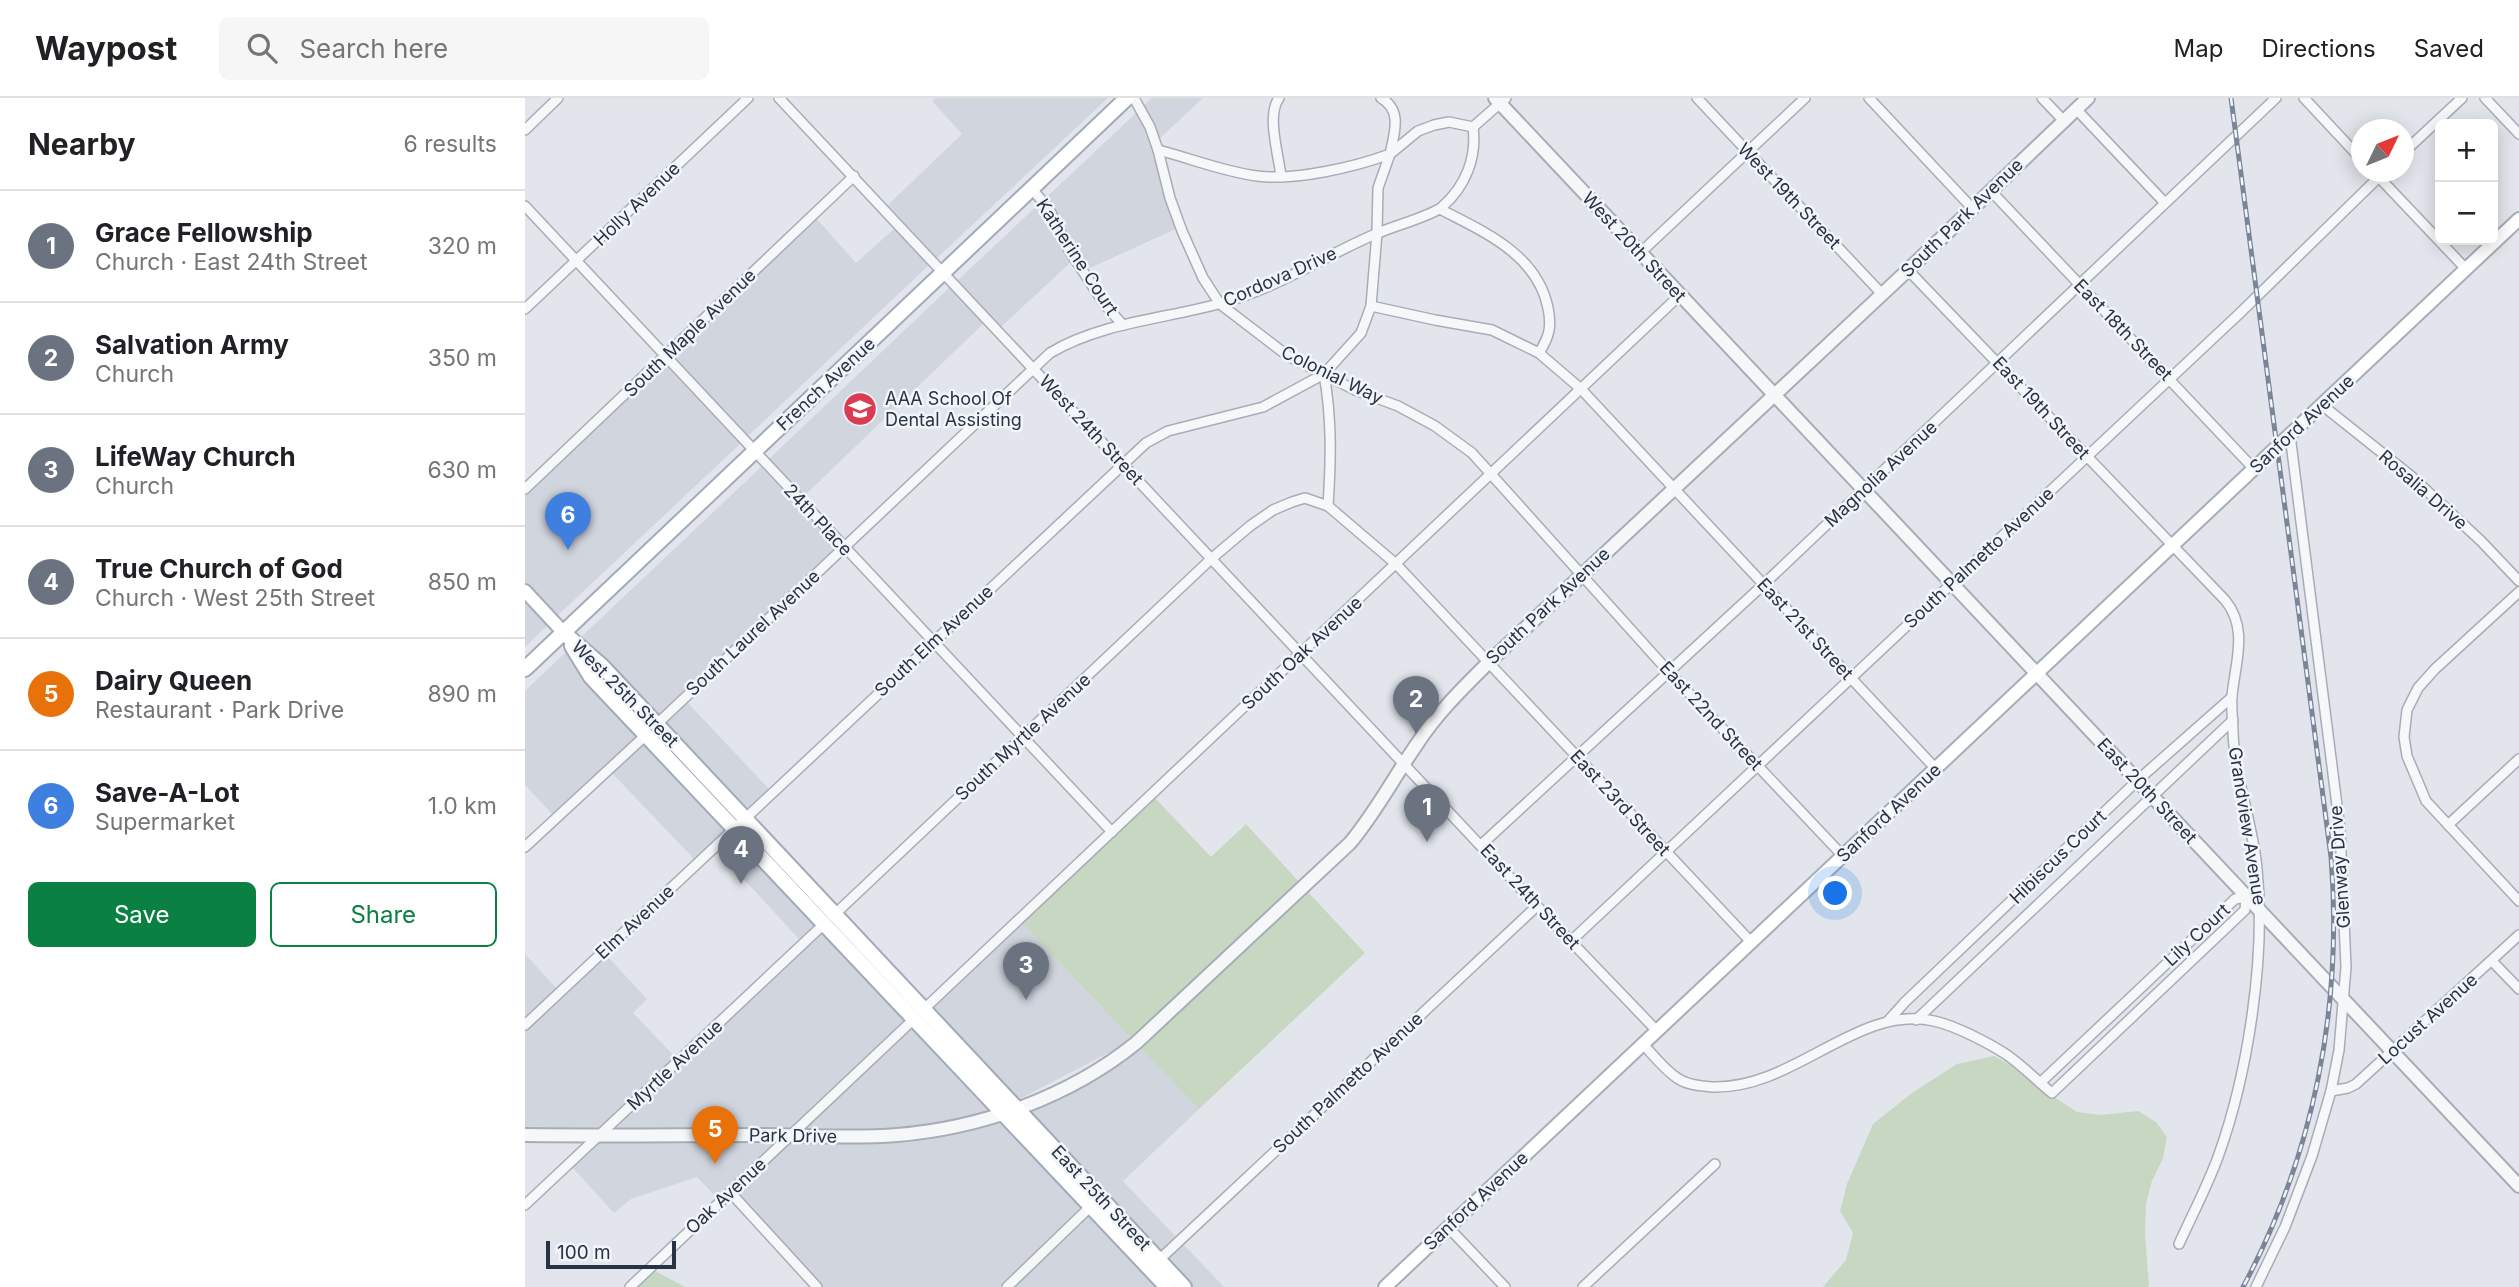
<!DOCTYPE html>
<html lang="en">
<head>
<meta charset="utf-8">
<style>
  body { margin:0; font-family:Inter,sans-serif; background:#f6f6f6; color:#202124 }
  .controls { position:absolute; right:21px; top:21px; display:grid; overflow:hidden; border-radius:10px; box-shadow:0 4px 18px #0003 }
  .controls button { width:63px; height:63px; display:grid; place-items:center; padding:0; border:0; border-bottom:2px solid #e0e0e0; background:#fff; color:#202124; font:35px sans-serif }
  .compass { position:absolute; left:1826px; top:21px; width:63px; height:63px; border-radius:50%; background:#fff; box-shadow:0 4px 18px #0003; rotate:47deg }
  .scale { position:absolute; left:21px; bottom:18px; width:130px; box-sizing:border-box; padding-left:7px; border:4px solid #283346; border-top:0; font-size:19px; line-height:24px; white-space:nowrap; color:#283346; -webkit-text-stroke:5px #f2f5f9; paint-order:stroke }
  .you { position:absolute; left:1311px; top:796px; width:24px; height:24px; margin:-18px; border:5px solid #fff; border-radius:50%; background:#1a73e8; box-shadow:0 0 0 10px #1a73e833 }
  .badge { display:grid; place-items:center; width:46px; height:46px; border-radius:50%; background:#0b8043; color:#fff; font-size:23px; font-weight:700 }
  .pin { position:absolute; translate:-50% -58px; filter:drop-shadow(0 2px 4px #0008) }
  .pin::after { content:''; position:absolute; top:37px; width:24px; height:21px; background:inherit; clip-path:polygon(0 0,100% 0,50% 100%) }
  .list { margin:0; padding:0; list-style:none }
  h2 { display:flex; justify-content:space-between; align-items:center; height:91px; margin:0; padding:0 28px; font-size:30px }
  h2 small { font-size:23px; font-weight:400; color:#757577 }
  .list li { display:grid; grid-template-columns:46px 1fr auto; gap:21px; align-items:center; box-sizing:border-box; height:112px; padding:0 28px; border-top:2px solid #e0e0e0 }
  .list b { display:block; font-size:26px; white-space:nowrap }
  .list p { margin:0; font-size:23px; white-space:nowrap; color:#757577 }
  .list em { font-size:23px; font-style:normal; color:#757577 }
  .actions { display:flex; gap:14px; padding:21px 28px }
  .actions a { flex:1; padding:16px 0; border:2px solid #0b8043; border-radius:10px; text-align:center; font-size:24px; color:#0b8043 }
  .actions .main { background:#0b8043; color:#fff }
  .icon { flex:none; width:38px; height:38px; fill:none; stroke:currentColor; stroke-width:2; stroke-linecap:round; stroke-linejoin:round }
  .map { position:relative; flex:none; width:1994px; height:1189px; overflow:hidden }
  header { display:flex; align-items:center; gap:42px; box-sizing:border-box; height:98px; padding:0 35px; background:#fff; border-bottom:2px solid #e0e0e0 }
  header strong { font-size:33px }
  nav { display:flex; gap:38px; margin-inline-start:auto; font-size:24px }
  .search { width:490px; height:63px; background:#f6f6f6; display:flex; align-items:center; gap:18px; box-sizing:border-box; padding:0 24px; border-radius:10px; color:#757577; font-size:26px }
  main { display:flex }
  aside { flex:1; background:#fff }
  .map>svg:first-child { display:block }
  .built { fill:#d0d5de }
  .green { fill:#c7d7c2 }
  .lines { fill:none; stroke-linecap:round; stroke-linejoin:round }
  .minor-casing { stroke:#a6adb7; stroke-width:12 }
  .tertiary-casing { stroke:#a6adb7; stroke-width:16 }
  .secondary-casing { stroke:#a6adb7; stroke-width:16 }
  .primary-casing { stroke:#a0aab9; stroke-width:18 }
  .minor { stroke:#f5f7f9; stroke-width:9 }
  .tertiary { stroke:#f5f7f9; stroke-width:12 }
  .secondary { stroke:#fff; stroke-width:12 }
  .primary { stroke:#fff; stroke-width:14 }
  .rail-casing { stroke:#7a8597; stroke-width:5 }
  .rail { stroke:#f2f5f9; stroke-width:2.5; stroke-dasharray:8; stroke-linecap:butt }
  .labels { text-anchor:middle; stroke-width:5; stroke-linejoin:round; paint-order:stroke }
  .street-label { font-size:18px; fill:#283346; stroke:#f2f5f9 }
  .poi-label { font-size:18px; fill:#283346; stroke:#f2f5f9; text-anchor:start }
</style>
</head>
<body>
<header>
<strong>Waypost</strong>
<div class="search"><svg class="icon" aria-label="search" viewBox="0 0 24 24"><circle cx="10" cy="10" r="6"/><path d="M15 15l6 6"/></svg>Search here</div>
<nav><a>Map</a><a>Directions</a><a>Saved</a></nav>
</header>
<main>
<aside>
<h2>Nearby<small>6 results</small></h2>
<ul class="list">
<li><span class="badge" style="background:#6b7280">1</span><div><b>Grace Fellowship</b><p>Church · East 24th Street</p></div><em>320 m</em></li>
<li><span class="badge" style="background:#6b7280">2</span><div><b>Salvation Army</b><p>Church</p></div><em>350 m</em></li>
<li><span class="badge" style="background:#6b7280">3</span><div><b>LifeWay Church</b><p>Church</p></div><em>630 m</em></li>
<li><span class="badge" style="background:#6b7280">4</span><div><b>True Church of God</b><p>Church · West 25th Street</p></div><em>850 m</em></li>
<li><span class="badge" style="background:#e8710a">5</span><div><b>Dairy Queen</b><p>Restaurant · Park Drive</p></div><em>890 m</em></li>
<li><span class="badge" style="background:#3f7fe0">6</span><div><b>Save-A-Lot</b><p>Supermarket</p></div><em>1.0 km</em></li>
</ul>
<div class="actions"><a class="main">Save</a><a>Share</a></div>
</aside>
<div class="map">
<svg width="1994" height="1189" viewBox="0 0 1994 1189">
  <rect width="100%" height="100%" fill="#e2e6ec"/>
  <g class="built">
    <path d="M410,0H583L412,160L363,107L437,36L407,3Z"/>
    <path d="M627,0H678L634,41L619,7Z"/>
    <path d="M612,14L628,52L640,101L651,131L565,170L548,149L529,108L521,100Z"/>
    <path d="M514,106L520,114L546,164L476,229L433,182Z"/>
    <path d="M291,120L331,165L370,130L404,167L222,339L147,259Z"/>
    <path d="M425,189L459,225L278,399L243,362Z"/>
    <path d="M140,266L215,346L31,519L0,486V397Z"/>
    <path d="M236,369L312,449L132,619L54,541Z"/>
    <path d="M0,500L24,526L0,549Z"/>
    <path d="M43,552L114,637L28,717L0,687V593Z"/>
    <path d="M162,604L244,691L222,713L139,626Z"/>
    <path d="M120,644L203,730L170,762L87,675Z"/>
    <path d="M209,737L292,827L275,842L192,752Z"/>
    <path d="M497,825L608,942L493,1002L406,911Z"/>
    <path d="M297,833L382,923L265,1032L85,1033Z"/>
    <path d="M0,856L32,891L0,921Z"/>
    <path d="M81,857L122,901L108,915L151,960L72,1033H0V933Z"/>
    <path d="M387,928L467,1013L409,1028L339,1034L278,1032Z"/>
    <path d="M614,949L674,1011L598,1083L652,1140L635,1155L505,1014Z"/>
    <path d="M476,1023L558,1109L475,1189H298L211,1094L268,1042Z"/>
    <path d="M75,1042H255L192,1100L172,1079L106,1101L89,1115L47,1069Z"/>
    <path d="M564,1116L633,1189H488Z"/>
    <path d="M658,1146L699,1189H667L641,1162Z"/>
  </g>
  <g class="green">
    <path d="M630,700L686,759L721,726L776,786L608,942L497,825Z"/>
    <path d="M782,793L840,855L674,1011L614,949Z"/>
    <path d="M1469,958L1487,968L1526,1002L1529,999L1552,1014L1575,1017L1613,1013L1631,1024L1642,1039L1638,1060L1627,1083L1621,1106L1620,1135L1624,1189H1298L1321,1162L1328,1135L1315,1113L1322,1086L1348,1026L1387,995L1432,966Z"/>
    <path d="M128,1172L160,1189H111Z"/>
  </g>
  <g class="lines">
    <g class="minor-casing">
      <g id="minor">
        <path d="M254,0L1012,808L1132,933"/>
        <path d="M609,0L625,29L633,52L645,100L657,133L678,180L695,206L763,258L830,292L873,308L910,328L947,355L1143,573L1318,758"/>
        <path d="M754,0C741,18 754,57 756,79"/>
        <path d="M1172,0L1357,196"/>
        <path d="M1344,0L1448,111"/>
        <path d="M1517,0L1539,23"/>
        <path d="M1779,0L1836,61"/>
        <path d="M1960,0L1994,36"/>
        <path d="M1551,11L1640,105"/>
        <path d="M0,32L33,0"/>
        <path d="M633,52C665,60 699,74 732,78C770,83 830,69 865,56C869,36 878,12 856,0"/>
        <path d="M1878,55L1937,0"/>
        <path d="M1849,74L1941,171"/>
        <path d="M507,91L524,111L544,152L580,207L598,227"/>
        <path d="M1466,93L1729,371"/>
        <path d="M0,108L587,734"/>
        <path d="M915,111C959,134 1012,156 1023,210C1027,229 1024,239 1014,255"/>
        <path d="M1115,155L1280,0"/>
        <path d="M1383,172L1700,502C1724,531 1710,565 1707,598C1706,610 1708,623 1708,635C1710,681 1728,726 1732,771C1741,859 1723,976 1693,1059C1682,1089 1667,1117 1654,1146"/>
        <path d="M846,208L910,222L967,232L1014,255L1056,291L1411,671"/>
        <path d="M0,211L223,0"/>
        <path d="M799,276C807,321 806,362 803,408"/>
        <path d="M1797,307L1886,378L1956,443L1994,483"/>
        <path d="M0,391L329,78"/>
        <path d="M1994,494L1910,571L1893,590L1882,612L1879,639L1882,658L1901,703L1994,803"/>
        <path d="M132,626L525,255C575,225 638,221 693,206C750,192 800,157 853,135C869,128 906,118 917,109C941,88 952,59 948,29"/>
        <path d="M1923,727L1994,661"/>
        <path d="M956,747L1238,487L1751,0"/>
        <path d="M0,749L121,637"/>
        <path d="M309,817L686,461L725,428L748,412L767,404L780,400L803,408L871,466L1227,845"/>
        <path d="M1046,843L1715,215L1859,74"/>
        <path d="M1967,863L1994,891"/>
        <path d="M398,912L1155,197"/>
        <path d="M1391,922L1708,622"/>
        <path d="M1363,923L1380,904L1613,682L1707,599"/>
        <path d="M0,927L621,345L643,333L738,309L799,276L836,235L846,208L852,135L853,90L865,56L893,33L909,27L924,24L948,29L981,0"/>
        <path d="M1118,946C1129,958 1139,971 1152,980C1162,987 1176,988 1188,989C1270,991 1332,906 1409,923C1431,928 1464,945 1482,957C1498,968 1512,983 1527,995L1720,812L1721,799L1710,801L1515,985"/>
        <path d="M1806,993L1823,990L1831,986L1994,837"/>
        <path d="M205,1094L292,1189"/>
        <path d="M0,1107L299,826"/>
        <path d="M923,1129L980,1189"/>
        <path d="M634,1162L1012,808"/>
        <path d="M105,1189L389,921"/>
        <path d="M482,1189L566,1108"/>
        <path d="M1058,1189L1190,1066"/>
        <path d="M1731,1189L1760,1129L1787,1058L1806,993L1814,952L1821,869L1815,731L1765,337"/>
      </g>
    </g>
    <g class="tertiary-casing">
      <g id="tertiary">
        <path d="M970,0L1994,1088"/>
        <path d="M0,1037C78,1038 156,1037 234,1037C280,1037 326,1041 372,1037C457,1030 544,999 611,945L825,745C851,714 869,679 892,646C912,615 938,590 964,564L1383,172L1563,0"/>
      </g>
    </g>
    <g class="secondary-casing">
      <g id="secondary">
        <path d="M0,493L39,535"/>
        <path d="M860,1189L1994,121"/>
      </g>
    </g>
    <g class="primary-casing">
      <g id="primary">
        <path d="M39,535L77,568L659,1189"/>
        <path d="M47,548L66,579L642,1189"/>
        <path d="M0,571L602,0"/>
      </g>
    </g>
    <use href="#minor" class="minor"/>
    <use href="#tertiary" class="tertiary"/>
    <use href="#secondary" class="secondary"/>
    <use href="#primary" class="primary"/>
    <g class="rail-casing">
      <path id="rail" d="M1706,0L1806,759C1818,908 1789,1057 1718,1189"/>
    </g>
    <use href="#rail" class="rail"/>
  </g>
  <defs>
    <g id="school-disc" transform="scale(1.75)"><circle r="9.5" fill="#dc3c53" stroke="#f2f5f9"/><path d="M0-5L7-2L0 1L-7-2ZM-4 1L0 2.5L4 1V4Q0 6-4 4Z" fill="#fff"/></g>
  </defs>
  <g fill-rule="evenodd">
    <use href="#school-disc" x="335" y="311"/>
  </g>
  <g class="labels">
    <g class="street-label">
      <text transform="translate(1264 98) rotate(46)" y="6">West 19th Street</text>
      <text transform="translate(112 106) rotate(-44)" y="6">Holly Avenue</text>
      <text transform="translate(1437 120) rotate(-44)" y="6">South Park Avenue</text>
      <text transform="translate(1109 149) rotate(47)" y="6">West 20th Street</text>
      <text transform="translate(552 159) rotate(57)" y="6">Katherine Court</text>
      <text transform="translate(755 179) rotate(-24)" y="6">Cordova Drive</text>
      <text transform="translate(1598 232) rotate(46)" y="6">East 18th Street</text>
      <text transform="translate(165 235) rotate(-44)" y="6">South Maple Avenue</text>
      <text transform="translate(807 277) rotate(26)" y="6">Colonial Way</text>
      <text transform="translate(301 286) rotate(-43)" y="6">French Avenue</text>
      <text transform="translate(1516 310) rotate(47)" y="6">East 19th Street</text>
      <text transform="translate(1777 326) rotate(-43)" y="6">Sanford Avenue</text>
      <text transform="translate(566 332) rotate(47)" y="6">West 24th Street</text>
      <text transform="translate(1356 376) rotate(-43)" y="6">Magnolia Avenue</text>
      <text transform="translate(1898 392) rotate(41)" y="6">Rosalia Drive</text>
      <text transform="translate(293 422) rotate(47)" y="6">24th Place</text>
      <text transform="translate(1454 460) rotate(-43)" y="6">South Palmetto Avenue</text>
      <text transform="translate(1023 508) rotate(-43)" y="6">South Park Avenue</text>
      <text transform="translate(1280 531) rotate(47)" y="6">East 21st Street</text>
      <text transform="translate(228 535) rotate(-43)" y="6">South Laurel Avenue</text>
      <text transform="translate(409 543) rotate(-43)" y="6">South Elm Avenue</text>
      <text transform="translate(777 555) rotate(-43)" y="6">South Oak Avenue</text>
      <text transform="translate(100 596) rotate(45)" y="6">West 25th Street</text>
      <text transform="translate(1186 618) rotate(47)" y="6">East 22nd Street</text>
      <text transform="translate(498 639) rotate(-43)" y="6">South Myrtle Avenue</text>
      <text transform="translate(1622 693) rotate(47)" y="6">East 20th Street</text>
      <text transform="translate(1095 705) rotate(47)" y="6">East 23rd Street</text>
      <text transform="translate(1364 715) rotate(-43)" y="6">Sanford Avenue</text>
      <text transform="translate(1722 728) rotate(81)" y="6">Grandview Avenue</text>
      <text transform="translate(1533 759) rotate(-44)" y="6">Hibiscus Court</text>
      <text transform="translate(1815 769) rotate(-94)" y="6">Glenway Drive</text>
      <text transform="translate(1005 799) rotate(47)" y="6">East 24th Street</text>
      <text transform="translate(110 824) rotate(-43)" y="6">Elm Avenue</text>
      <text transform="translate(1672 837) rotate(-43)" y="6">Lily Court</text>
      <text transform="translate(1903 921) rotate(-42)" y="6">Locust Avenue</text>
      <text transform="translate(150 967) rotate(-43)" y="6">Myrtle Avenue</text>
      <text transform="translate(823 985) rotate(-43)" y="6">South Palmetto Avenue</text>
      <text transform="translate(268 1038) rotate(1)" y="6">Park Drive</text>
      <text transform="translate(201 1098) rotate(-43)" y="6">Oak Avenue</text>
      <text transform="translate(576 1100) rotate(47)" y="6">East 25th Street</text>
      <text transform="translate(951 1103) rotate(-43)" y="6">Sanford Avenue</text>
    </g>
    <g class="poi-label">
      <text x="360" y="307">AAA School Of<tspan x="360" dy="21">Dental Assisting</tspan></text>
    </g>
  </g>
</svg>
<div class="controls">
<button>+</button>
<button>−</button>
</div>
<svg class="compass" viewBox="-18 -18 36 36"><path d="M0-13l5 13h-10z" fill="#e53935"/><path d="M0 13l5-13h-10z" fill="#757577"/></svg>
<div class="scale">100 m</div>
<div class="you"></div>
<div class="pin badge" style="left:902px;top:744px;background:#6b7280">1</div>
<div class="pin badge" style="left:891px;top:636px;background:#6b7280">2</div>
<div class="pin badge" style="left:501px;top:902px;background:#6b7280">3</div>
<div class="pin badge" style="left:216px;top:786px;background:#6b7280">4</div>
<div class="pin badge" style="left:190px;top:1066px;background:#e8710a">5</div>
<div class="pin badge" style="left:43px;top:452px;background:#3f7fe0">6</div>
</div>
</main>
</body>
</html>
